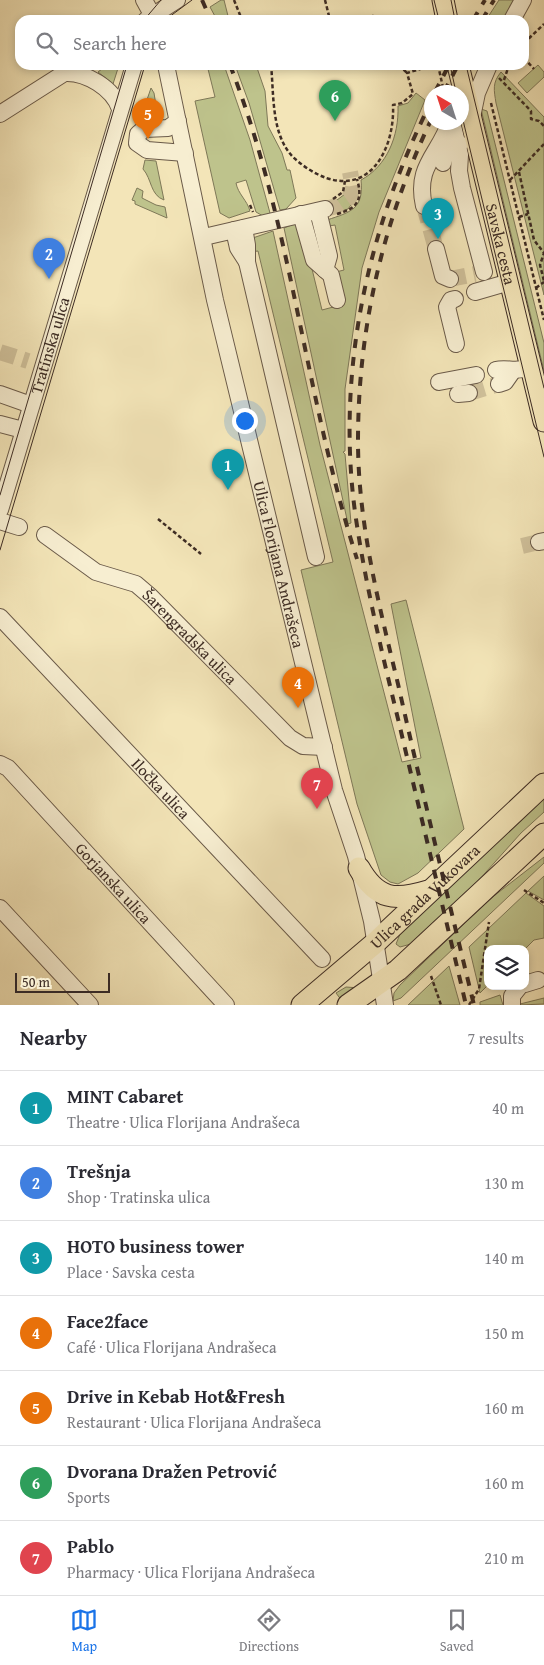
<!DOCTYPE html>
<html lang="en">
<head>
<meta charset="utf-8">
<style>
  body { margin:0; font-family:"Gentium Book Plus",serif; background:#f7f7f7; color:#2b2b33 }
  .controls { position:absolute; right:15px; bottom:15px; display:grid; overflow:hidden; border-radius:10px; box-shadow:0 2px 8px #0003 }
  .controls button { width:45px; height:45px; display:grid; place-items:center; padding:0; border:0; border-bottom:1px solid #e1e1e2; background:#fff; color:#2b2b33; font:25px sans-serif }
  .compass { position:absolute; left:424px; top:85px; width:45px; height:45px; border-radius:50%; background:#fff; box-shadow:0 2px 8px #0003; rotate:321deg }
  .scale { position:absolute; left:15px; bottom:12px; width:95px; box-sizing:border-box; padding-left:5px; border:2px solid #3d2c24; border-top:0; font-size:14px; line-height:18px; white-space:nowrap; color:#3d2c24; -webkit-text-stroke:4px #f7eed1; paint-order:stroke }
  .you { position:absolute; left:244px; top:420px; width:18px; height:18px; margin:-12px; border:4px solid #fff; border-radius:50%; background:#1a73e8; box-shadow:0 0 0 8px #1a73e833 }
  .badge { display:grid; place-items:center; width:32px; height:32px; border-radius:50%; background:#1a73e8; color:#fff; font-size:16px; font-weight:700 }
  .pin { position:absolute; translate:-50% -41px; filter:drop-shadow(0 1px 2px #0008) }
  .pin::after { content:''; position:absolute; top:26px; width:18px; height:15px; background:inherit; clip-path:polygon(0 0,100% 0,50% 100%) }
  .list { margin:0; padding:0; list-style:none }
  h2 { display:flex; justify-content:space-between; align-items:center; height:65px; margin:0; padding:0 20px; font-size:21px }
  h2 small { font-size:16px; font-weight:400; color:#7c7c81 }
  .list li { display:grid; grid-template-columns:32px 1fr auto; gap:15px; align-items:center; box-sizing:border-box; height:75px; padding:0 20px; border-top:1px solid #e1e1e2 }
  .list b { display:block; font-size:19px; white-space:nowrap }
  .list p { margin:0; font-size:16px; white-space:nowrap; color:#7c7c81 }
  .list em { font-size:16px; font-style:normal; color:#7c7c81 }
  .icon { flex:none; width:28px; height:28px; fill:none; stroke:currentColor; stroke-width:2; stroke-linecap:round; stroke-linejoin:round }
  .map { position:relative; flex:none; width:544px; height:1005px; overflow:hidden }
  .search { position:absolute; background:#fff; box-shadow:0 2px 8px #0003; left:15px; right:15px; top:15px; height:55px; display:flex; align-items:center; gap:12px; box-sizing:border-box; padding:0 18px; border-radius:15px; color:#7c7c81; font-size:19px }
  .sheet { height:590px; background:#fff }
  nav { display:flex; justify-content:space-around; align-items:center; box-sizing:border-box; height:70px; border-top:1px solid #e1e1e2; background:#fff; font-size:14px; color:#7c7c81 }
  nav a { display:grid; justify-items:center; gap:2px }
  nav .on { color:#1a73e8 }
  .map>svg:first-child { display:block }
  .green { fill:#bec38c; stroke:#7e7858 }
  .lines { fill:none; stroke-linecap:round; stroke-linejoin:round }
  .minor-tunnel { stroke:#cfc09a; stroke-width:16; stroke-dasharray:16 8; stroke-linecap:butt }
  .minor-casing { stroke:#6a5a49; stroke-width:18 }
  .major-casing { stroke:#3d2c24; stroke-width:23 }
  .path { stroke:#3d2c24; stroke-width:2.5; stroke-dasharray:4 2.5; stroke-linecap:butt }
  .minor { stroke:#f7eed1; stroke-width:16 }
  .major { stroke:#f3e5b8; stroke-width:21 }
  .tram { stroke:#3d2c24; stroke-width:1 }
  .rail { stroke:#3d2c24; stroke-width:4; stroke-dasharray:9 9; stroke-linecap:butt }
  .labels { text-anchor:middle; stroke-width:4; stroke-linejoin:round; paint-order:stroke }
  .street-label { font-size:16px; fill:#3d2c24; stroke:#f7eed1 }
</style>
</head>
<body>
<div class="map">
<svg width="544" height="1005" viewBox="0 0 544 1005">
  <rect width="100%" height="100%" fill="#f3e5b8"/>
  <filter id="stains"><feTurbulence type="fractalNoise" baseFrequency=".004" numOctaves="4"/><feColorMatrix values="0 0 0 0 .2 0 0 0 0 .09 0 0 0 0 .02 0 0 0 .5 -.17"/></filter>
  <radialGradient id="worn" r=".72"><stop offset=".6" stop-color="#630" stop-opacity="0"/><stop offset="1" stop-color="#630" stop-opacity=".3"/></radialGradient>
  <g class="green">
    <path d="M221,0H224L229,20H217L210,7Z"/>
    <path d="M499,0H515L504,20H486Z"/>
    <path d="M107,65H119L113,84L98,72Z"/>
    <path d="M207,65H224L250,140L270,213L263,216L256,212L246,180L236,183C238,194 247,200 250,211L229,218L220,213L195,101L215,97Z"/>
    <path d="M235,65H256L265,91L268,126L282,153L287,170H290L296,198L286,209L280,210L249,103Z"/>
    <path d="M538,65L544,72V77L527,93L518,83Z"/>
    <path d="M501,72L544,117V295L496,103C494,90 492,83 501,72Z"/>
    <path d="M151,88L154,93L159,124L139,123Z"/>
    <path d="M416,93L425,100L379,212L362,268L345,389V451L343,452L345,454L351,523L348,524L284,228L294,224L302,228L322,310L337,306L336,272L344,270L335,225L329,226L327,220C351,212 364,209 361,180C387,166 399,136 398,106L408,103Z"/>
    <path d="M481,109L487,111L544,343V371Z"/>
    <path d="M145,160L156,161L164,200C150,195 152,179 143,169Z"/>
    <path d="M137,188L143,191L142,198L156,205L165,207L167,218L135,204V201L132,200Z"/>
    <path d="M345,194L356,198L348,209L326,215L323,204L337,200Z"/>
    <path d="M273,231L320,445L402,762L421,758L391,604L406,600L464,829L418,873L398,884L390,882L381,875L357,804L301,570L333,562L258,251L250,252L247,240Z"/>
    <path d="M544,798V812L521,833L469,891L411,944L400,947L396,944L400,934Z"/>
    <path d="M544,857V863L401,998L393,1001L394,993L400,985L490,899Z"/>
    <path d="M544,876V900L528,891Z"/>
    <path d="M526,893L544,906V938L534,940L525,949H488V985L480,993L469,947Z"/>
    <path d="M449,966L460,1005H408Z"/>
    <path d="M346,987L360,988L342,1001L336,993Z"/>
    <path d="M500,995L503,1005H480V1002Z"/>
    <path d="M544,998V1004L519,1005L520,1004Z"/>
  </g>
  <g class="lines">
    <g class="minor-tunnel">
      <path d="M424,206L436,249"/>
      <path d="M325,209L337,206L350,197L353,188L350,172"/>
      <path d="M450,279L475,274"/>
      <path d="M0,352L28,361"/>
      <path d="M469,393L499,384"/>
      <path d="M522,546L539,542"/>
    </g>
    <g class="minor-casing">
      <g id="minor">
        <path d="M144,0L155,20"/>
        <path d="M146,20L177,0"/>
        <path d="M512,20L523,0"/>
        <path id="s1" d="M166,65L215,300L334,790L356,856L372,921L385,1005"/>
        <path d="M65,73C86,72 113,88 120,109"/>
        <path d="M0,114L77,65"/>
        <path d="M472,117L477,93L489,65"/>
        <path d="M178,121L168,128L144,129L138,134L137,143L147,150L185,153"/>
        <path d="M452,122L460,155L459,171L462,188L484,272"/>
        <path d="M443,163C445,155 450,145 460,144"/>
        <path d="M424,206C415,166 438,156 450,122"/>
        <path d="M318,211L329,256L325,270"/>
        <path d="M301,214L314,260L331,275L337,300"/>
        <path d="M234,230L238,248L247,262V245L244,228"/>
        <path d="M204,237L325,209"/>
        <path d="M436,249L443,276L450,279"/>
        <path d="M247,262L316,557"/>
        <path d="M475,292L510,282"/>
        <path d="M455,299L451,300L447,307L456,344"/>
        <path d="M496,370C507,367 516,373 531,367"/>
        <path d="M439,382L476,375"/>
        <path d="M499,384L505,382L512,372"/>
        <path d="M0,394L31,405"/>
        <path d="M458,394L469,393"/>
        <path d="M0,424L23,430"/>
        <path id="s2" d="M0,510L134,65"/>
        <path d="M0,521L19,527"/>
        <path id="s3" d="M45,535L96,572L136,584L150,596L290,738L303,746L324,747"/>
        <path d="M539,542L544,541"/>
        <path id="s4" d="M0,617L322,959"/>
        <path id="s5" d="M0,764L8,768L226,1005"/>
        <path d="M0,908L90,1005"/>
        <path d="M525,984L538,980"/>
        <path d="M512,1005V996L520,986"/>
      </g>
    </g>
    <g class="major-casing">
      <g id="major">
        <path d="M443,0L447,20"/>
        <path id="s6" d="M458,65L544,421"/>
        <path d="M359,868C377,900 395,901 428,891"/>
        <path id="s7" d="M302,1005L375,943L544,784"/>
        <path d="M348,1005L398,970L544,834"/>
      </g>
    </g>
    <g class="path">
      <path d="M234,0L242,20"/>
      <path d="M325,0L330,20"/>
      <path d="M372,15L374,20"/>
      <path d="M346,20L369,18V20"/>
      <path d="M524,43L544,24"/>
      <path d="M524,58L534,69"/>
      <path d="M271,65C274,94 271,133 292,156C299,163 309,170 317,174C369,200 395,149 393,105L402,103L413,94L407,73L433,65"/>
      <path d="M399,65L407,73"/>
      <path d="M438,65L444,92"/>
      <path d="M499,78L531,111V119L539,121L544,126"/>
      <path d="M504,80L509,65"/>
      <path d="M491,103L544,320"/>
      <path d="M519,172L534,240L544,253L540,265L544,281"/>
      <path d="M510,180L544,144"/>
      <path d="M333,199L343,192L345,181"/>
      <path d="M250,205L253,212"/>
      <path d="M337,214C358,208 363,200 357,179"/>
      <path d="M519,217L528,214"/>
      <path d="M536,288L544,282"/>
      <path d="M158,519L201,554"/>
      <path d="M524,890L544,903"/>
      <path d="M431,976L441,1005"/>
      <path d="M469,1005L479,989L489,922"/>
    </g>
    <use href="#minor" class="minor"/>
    <use href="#major" class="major"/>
    <g class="tram">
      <path d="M434,0L439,20"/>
      <path d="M451,0L455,20"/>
      <path d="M144,20L161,0"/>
      <path d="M165,20L192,0"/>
      <path d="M450,65L456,92"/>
      <path d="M466,65L544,388"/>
      <path d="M462,116L544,457"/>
      <path d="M0,495L127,65"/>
      <path d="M0,550L145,65"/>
    </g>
    <g class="rail">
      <path d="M202,0L211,20"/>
      <path d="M473,20L485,0"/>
      <path d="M482,20L494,0"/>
      <path d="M230,65C292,224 305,397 357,559"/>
      <path d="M435,92L449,65"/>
      <path d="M444,92L458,65"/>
      <path d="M432,100C368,227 336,370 355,512C365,583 382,653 399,723C421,817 444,911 466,1005"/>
      <path d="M432,118C383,221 358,327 358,441C358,523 379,605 398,684C422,791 448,898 474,1005"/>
    </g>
  </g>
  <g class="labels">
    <g class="street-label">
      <text dy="6" stroke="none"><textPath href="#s6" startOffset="184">Savska cesta</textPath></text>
      <text dy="6" stroke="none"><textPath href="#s2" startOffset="172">Tratinska ulica</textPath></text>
      <text dy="6" stroke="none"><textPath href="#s1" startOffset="512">Ulica Florijana Andrašeca</textPath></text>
      <text dy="6" stroke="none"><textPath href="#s3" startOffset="180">Šarengradska ulica</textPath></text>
      <text dy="6" stroke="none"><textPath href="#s4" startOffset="235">Iločka ulica</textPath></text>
      <text dy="6" stroke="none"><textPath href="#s5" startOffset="165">Gorjanska ulica</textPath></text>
      <text dy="6" stroke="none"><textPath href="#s7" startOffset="164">Ulica grada Vukovara</textPath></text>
    </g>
  </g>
  <rect width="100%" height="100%" filter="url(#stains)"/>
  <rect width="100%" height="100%" fill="url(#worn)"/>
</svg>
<div class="controls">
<button><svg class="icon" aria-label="layers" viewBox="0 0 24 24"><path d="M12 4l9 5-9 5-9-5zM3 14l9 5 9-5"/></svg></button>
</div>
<svg class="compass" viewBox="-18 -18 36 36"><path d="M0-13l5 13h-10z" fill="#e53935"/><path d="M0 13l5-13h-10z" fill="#7c7c81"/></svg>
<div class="scale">50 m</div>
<div class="you"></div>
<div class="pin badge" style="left:228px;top:490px;background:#0f9aa8">1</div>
<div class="pin badge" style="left:49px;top:279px;background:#3f7fe0">2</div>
<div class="pin badge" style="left:438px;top:239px;background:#0f9aa8">3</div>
<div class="pin badge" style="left:298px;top:708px;background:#e8710a">4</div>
<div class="pin badge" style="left:148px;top:139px;background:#e8710a">5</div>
<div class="pin badge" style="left:335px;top:121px;background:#2e9e5b">6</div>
<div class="pin badge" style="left:317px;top:809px;background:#e0444e">7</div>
<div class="search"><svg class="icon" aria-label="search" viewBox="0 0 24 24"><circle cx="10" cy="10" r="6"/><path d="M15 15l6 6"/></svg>Search here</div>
</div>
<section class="sheet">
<h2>Nearby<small>7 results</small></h2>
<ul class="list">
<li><span class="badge" style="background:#0f9aa8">1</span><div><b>MINT Cabaret</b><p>Theatre · Ulica Florijana Andrašeca</p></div><em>40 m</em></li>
<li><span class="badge" style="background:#3f7fe0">2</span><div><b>Trešnja</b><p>Shop · Tratinska ulica</p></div><em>130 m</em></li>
<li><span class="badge" style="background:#0f9aa8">3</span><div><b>HOTO business tower</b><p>Place · Savska cesta</p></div><em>140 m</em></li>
<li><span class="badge" style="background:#e8710a">4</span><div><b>Face2face</b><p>Café · Ulica Florijana Andrašeca</p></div><em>150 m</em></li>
<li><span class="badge" style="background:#e8710a">5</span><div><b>Drive in Kebab Hot&amp;Fresh</b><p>Restaurant · Ulica Florijana Andrašeca</p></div><em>160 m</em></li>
<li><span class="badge" style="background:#2e9e5b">6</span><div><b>Dvorana Dražen Petrović</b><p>Sports</p></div><em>160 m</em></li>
<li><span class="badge" style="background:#e0444e">7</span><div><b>Pablo</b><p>Pharmacy · Ulica Florijana Andrašeca</p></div><em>210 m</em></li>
</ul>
</section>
<nav>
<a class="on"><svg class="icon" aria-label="map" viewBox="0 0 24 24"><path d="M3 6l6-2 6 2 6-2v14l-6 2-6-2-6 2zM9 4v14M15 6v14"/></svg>Map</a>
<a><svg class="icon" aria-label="directions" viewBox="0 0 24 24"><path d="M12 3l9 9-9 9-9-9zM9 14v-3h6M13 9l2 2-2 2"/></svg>Directions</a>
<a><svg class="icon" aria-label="saved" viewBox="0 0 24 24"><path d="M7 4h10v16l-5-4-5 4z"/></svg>Saved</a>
</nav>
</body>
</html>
